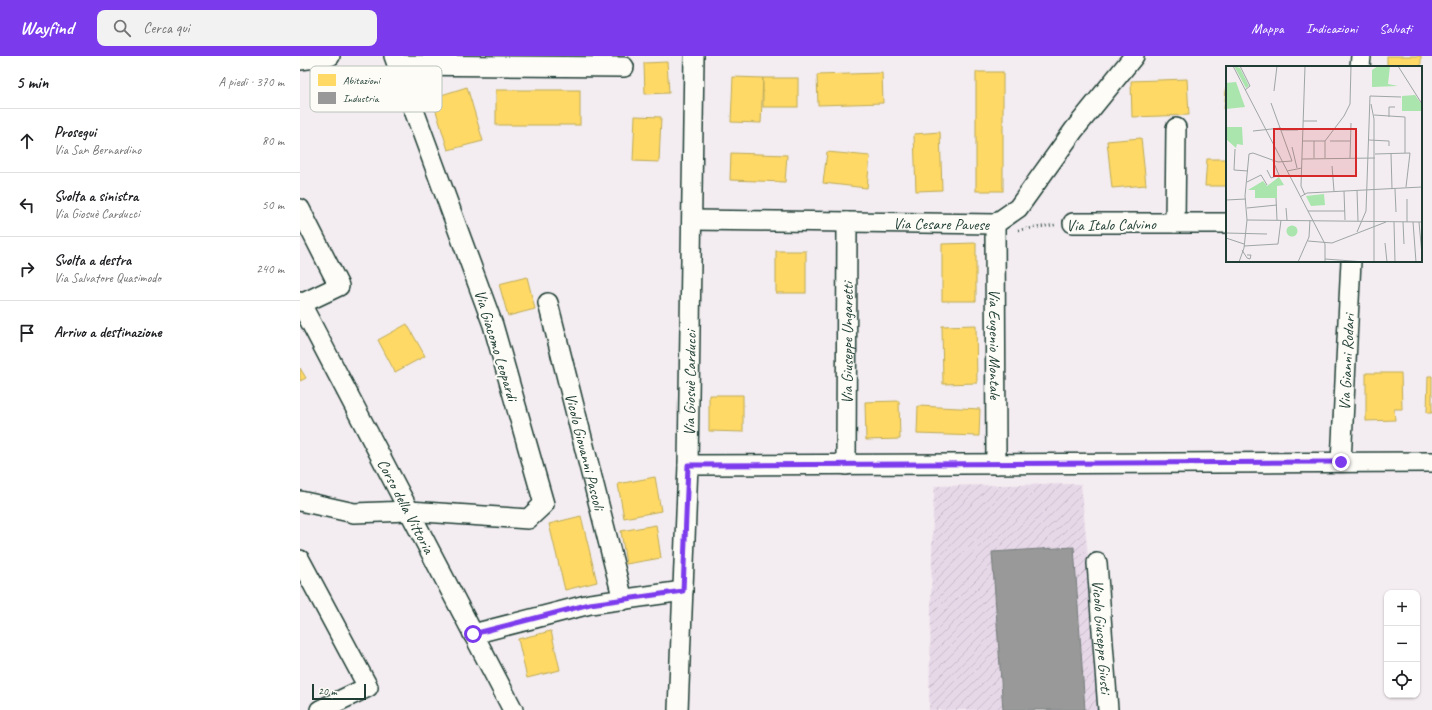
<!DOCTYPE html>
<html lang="it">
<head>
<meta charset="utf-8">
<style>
  body { margin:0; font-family:Caveat,sans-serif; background:#f2f2f2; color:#202124 }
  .controls { position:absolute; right:12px; bottom:12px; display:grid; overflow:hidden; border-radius:8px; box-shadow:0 1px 3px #0004 }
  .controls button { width:36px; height:36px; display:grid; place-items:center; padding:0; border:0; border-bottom:1px solid #e0e0e0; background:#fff; color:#202124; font:20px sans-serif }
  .scale { position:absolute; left:12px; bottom:10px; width:54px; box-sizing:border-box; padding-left:4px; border:2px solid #1f3d34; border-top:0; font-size:11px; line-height:14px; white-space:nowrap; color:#1f3d34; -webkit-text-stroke:3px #fdfcf7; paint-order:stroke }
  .stop { position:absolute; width:12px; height:12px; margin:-9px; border:3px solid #7c3aed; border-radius:50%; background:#fff }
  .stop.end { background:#7c3aed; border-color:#fff; box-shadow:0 1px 4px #0008 }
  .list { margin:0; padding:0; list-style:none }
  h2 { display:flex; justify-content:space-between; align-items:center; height:52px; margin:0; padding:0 16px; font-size:17px }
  h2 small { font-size:13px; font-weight:400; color:#757577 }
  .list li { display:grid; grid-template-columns:26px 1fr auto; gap:12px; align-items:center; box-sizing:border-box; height:64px; padding:0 16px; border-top:1px solid #e0e0e0 }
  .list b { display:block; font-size:15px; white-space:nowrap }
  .list p { margin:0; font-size:13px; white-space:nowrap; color:#757577 }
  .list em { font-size:13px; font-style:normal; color:#757577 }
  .icon { flex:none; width:22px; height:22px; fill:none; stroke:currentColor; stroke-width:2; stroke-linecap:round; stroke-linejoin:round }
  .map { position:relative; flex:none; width:1132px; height:654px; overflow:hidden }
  header { display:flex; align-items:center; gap:24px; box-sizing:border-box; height:56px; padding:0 20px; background:#7c3aed; color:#fff }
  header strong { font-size:19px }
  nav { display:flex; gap:22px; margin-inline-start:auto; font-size:14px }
  .search { width:280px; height:36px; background:#f2f2f2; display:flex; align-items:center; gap:10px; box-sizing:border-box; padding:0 14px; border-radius:8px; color:#757577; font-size:15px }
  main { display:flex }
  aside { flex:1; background:#fff }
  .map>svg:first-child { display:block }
  .industrial { fill:url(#industrial-furrows) }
  .homes { fill:#ffd966; stroke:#bcaa57 }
  .industry { fill:#999; stroke:#747d7b }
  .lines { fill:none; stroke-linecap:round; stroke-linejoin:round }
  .minor-casing { stroke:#1f3d34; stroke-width:22 }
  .path { stroke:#1f3d34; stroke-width:2.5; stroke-dasharray:1 3; stroke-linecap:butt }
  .minor { stroke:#fdfcf7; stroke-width:19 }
  .route { stroke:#7c3aed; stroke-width:5 }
  .labels { text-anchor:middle; stroke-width:4; stroke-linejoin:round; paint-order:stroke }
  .street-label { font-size:16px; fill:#1f3d34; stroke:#fdfcf7 }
  .inset-road { fill:none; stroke:#9ea6a5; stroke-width:1 }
  .view { fill:#d62828; fill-opacity:0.15; stroke:#d62828; stroke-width:2 }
  .inset-edge { fill:none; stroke:#1f3d34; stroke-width:2 }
  .key { fill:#fdfcf7; stroke:#bac3bc; stroke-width:1 }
  .key-label { font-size:11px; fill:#1f3d34 }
</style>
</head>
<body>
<header>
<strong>Wayfind</strong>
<div class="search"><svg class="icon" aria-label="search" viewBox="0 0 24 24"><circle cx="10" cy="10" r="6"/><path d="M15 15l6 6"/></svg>Cerca qui</div>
<nav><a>Mappa</a><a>Indicazioni</a><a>Salvati</a></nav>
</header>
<main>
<aside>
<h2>5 min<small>A piedi · 370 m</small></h2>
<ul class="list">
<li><svg class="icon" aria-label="ahead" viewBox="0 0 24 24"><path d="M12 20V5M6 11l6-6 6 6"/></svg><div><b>Prosegui</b><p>Via San Bernardino</p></div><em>80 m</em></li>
<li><svg class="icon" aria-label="left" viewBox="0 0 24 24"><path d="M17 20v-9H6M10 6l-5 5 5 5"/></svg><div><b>Svolta a sinistra</b><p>Via Giosuè Carducci</p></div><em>50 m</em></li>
<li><svg class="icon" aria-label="right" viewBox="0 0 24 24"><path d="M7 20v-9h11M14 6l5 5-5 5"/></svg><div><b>Svolta a destra</b><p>Via Salvatore Quasimodo</p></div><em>240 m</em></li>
<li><svg class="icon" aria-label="arrive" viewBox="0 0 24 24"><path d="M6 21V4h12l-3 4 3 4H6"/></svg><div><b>Arrivo a destinazione</b></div></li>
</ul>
</aside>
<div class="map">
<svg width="1132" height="654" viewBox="0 0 1132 654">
  <defs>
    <pattern id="industrial-furrows" width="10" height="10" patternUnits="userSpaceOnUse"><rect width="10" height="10" fill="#e7d8e8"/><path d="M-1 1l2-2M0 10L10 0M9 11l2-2" fill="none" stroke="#c6bac8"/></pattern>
  </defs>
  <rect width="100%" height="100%" fill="#f3ecf0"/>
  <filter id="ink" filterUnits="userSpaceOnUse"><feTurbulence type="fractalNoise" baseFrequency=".025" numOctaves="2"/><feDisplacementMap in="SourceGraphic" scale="8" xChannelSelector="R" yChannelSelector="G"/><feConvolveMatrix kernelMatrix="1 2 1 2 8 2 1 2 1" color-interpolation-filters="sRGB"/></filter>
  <g filter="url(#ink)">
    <path class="industrial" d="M781,428L802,654H629L633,454L635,430Z"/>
    <g class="homes">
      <path d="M297,0H320L297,3Z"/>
      <rect x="1087" y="0" width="34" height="11"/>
      <path d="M367,6L369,37L345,38L344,7Z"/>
      <rect x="676" y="16" width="27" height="119"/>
      <path d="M582,17L583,47L518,49L517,19Z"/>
      <path d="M433,21L463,22L461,67L431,66Z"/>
      <rect x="463" y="22" width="35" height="29"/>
      <path d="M887,23L889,59L832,61L831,25Z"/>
      <path d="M927,26V53H924Z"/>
      <path d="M167,31L183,85L148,94L132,42Z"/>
      <rect x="196" y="34" width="84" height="35"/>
      <path d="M335,60L361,61L359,106L333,105Z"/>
      <path d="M640,76L642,134L616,135L614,78Z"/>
      <path d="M841,82L846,129L812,132L807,85Z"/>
      <path d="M527,96L570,100L567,132L523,127Z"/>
      <path d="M431,97L487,99L485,126L430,124Z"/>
      <path d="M907,103H927V130H905Z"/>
      <path d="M676,187V245H642V188Z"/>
      <rect x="476" y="195" width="30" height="42"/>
      <path d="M227,221L235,253L208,260L199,228Z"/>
      <path d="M107,268L125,300L95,316L78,284Z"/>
      <path d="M676,269L677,327L643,328L642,270Z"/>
      <path d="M0,312L6,322L0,325Z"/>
      <path d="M1066,317H1101L1102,353H1094L1095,364L1066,365Z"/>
      <path d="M1128,320H1132V357H1127Z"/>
      <path d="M409,339H443V376L409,375Z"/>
      <path d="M599,345L600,383L566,384L565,346Z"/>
      <path d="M618,350L680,353L679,380L617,378Z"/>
      <path d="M355,421L361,455L324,462L318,428Z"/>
      <path d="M281,460L297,526L265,534L249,468Z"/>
      <path d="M356,469L361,502L326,508L321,475Z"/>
      <path d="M251,575L260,614L227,622L218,583Z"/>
    </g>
    <path class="industry" d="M774,491L785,654H703L692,496Z"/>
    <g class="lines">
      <g class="minor-casing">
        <g id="minor">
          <path d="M0,4L30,0"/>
          <path d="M97,9L324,11"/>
          <path d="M1060,11L1061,0"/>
          <path d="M0,153L39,230L1,248"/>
          <path id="s1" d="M392,164L695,168L718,152L774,74L834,0"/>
          <path d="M773,167H927"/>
          <path d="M875,167L876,72"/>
          <path id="s2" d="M695,168L696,408"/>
          <path id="s3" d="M0,246L213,654"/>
          <path id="s4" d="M248,247L323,544"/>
          <path id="s5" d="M1041,406L1051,205"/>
          <path d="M388,409L1132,406"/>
          <path id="s6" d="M546,409L547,166"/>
          <path d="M0,445L54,457L109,455L228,463L244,448L193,269L94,0"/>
          <path d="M0,504L68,631L20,654"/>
          <path id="s7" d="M797,507L808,654"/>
          <path d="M173,578L290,548L383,535"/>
          <path id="s8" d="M378,654L388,409L394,0"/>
        </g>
      </g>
      <path class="path" d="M718,174L755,169"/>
      <use href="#minor" class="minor"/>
    </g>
  </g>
  <g class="lines" filter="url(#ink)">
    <path class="route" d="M173,578L290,548L383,535L388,409L1041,406"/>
  </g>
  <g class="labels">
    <g class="street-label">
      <text dy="6" stroke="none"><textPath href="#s1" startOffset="249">Via Cesare Pavese</textPath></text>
      <text transform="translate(811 168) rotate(-1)" y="6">Via Italo Calvino</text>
      <text dy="6" stroke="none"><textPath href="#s6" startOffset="122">Via Giuseppe Ungaretti</textPath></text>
      <text dy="6" stroke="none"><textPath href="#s2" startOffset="120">Via Eugenio Montale</textPath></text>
      <text transform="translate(197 289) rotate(73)" y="6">Via Giacomo Leopardi</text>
      <text dy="6" stroke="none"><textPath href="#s5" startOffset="100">Via Gianni Rodari</textPath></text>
      <text dy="6" stroke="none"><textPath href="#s8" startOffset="327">Via Giosuè Carducci</textPath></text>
      <text dy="6" stroke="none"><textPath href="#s4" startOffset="153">Vicolo Giovanni Pascoli</textPath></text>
      <text dy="6" stroke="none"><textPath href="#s3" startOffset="230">Corso della Vittoria</textPath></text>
      <text dy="6" stroke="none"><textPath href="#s7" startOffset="74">Vicolo Giuseppe Giusti</textPath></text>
    </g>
  </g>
  <g transform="translate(926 10)">
    <rect width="196" height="196" fill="#f3ecf0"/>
    <path d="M8,0L14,2L23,20L20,22ZM189,29L196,39V45H176V30Z" fill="#a9e5ac"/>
    <path d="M152,0H164L162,18L172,20L146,21V4ZM0,61H16L17,79L11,78L10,82L0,73Z" fill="#a9e5ac"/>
    <path d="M53,111L58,119L51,120V132H29V124H22L37,115L41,120ZM98,128L99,139L85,140L80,130Z" fill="#a9e5ac"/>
    <path d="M10,16L19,41L0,43V17ZM60.5 165a5.5 5.5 0 1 1 11 0a5.5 5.5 0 1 1-11 0Z" fill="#a9e5ac"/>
    <path class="inset-road" d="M7,0L99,178V196M14,0L24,20L19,24M79,0L75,120L79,129M172,0L196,38M48,25L51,0M145,38L148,53V196M148,49L179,51V87M163,51V41H169M77,55H91M55,64H72M27,65L55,62M143,74L163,75V80M76,75H99L118,50L124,38L125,0M99,75V92M104,75H124M66,81L71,102M9,83L8,104L22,105M165,87L166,123M149,88L184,87L180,121M88,92V75M124,92L125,57M76,93L149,92M106,100L108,125M41,104L45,112L53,109L47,95M61,105L76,102M21,116L35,109L41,119M169,123L170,146M131,124L132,155M118,125L119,154M74,131L81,127L196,121M50,132L51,154M0,134L20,133M21,142L51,139M60,142L61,154M82,145H119M21,154L196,156M168,156L169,196M177,156L178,178M181,156V133M187,156L190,196M193,156L196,189M131,166L140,145L144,30L175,31M0,167L41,168M0,172L18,178M82,175L106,177L160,156M159,177L161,196M18,180L52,178L55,154M16,184L21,192L24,193L25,189H21M99,193L139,196M13,196L18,182L21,154L19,130L23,88L27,87L52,96L66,95L45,37M72,196L83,171L84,154"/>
    <path class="view" d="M48,63H130V110H48Z"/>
    <rect width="196" height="196" class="inset-edge"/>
  </g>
  <rect x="10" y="10" width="132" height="46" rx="6" class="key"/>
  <rect x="18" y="18" width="18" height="12" fill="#ffd966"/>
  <rect x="18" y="36" width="18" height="12" fill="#999"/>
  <g class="key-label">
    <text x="43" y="28">Abitazioni</text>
    <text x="43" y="46">Industria</text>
  </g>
</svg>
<div class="controls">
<button>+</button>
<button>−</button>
<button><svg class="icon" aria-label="locate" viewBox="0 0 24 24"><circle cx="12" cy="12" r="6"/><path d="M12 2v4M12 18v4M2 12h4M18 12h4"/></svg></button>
</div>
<div class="scale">20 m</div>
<div class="stop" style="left:173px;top:578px"></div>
<div class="stop end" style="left:1041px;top:406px"></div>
</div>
</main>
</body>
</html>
